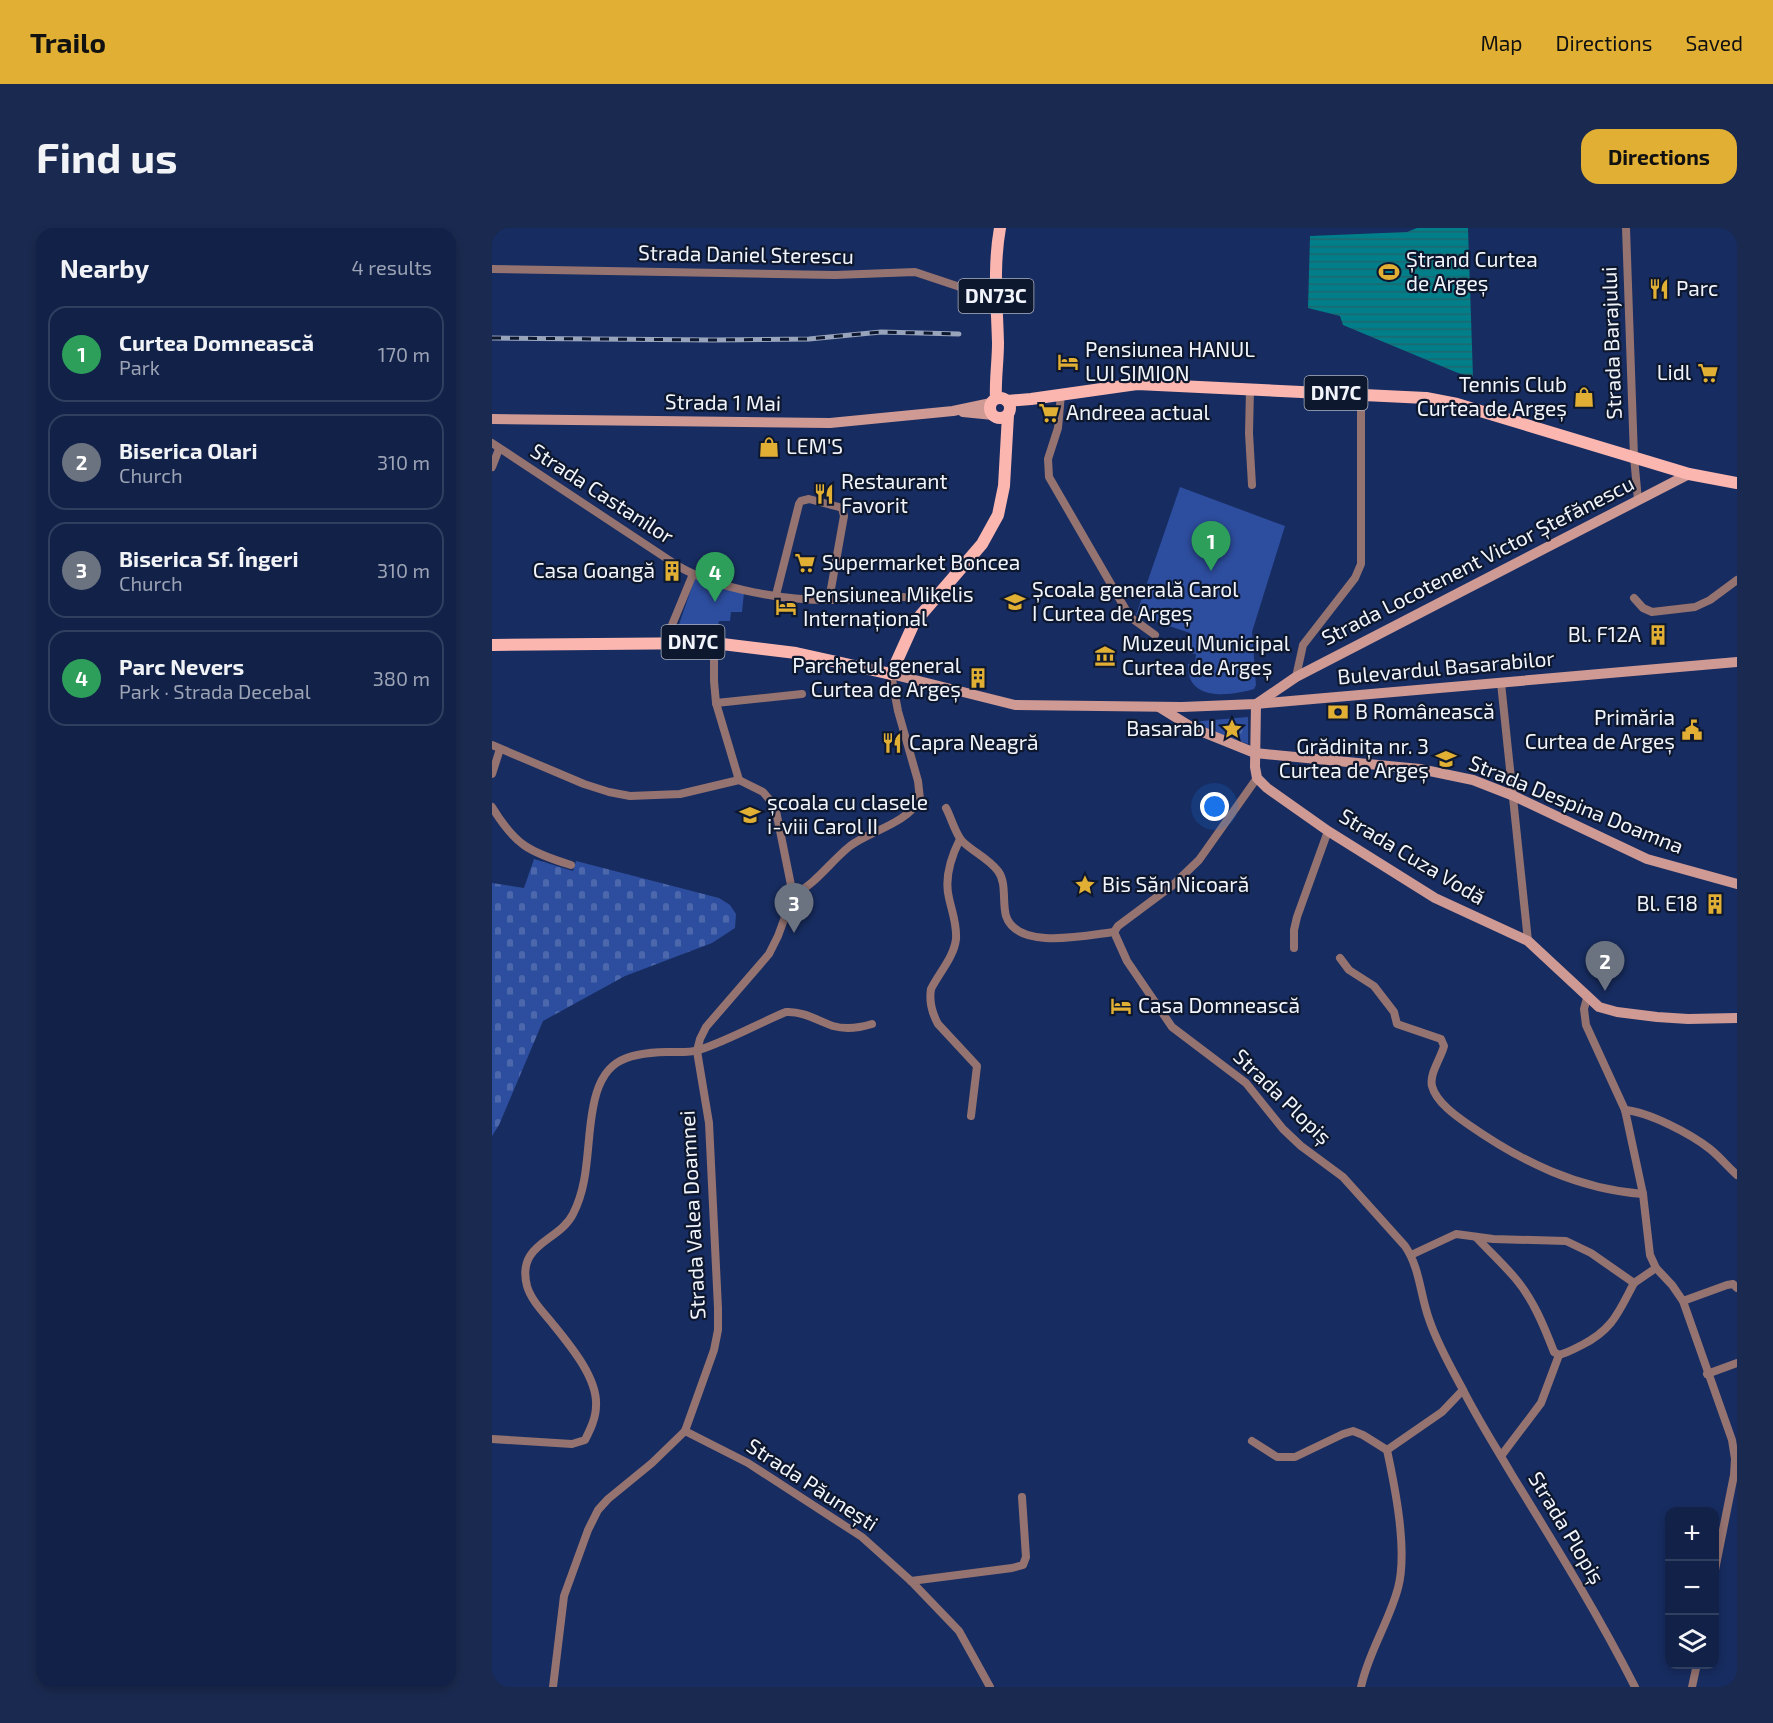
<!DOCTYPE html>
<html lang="en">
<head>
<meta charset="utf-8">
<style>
  body { margin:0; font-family:"Exo 2",sans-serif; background:#1a294f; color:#f1f3f6 }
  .controls { position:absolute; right:18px; bottom:18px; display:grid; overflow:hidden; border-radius:12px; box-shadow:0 3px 9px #0003 }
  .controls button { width:54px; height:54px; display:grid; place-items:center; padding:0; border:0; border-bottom:2px solid #303e60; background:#112148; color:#f1f3f6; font:30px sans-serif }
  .you { position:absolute; left:723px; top:579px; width:21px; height:21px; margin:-15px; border:4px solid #fff; border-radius:50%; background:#1a73e8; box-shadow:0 0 0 9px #1a73e833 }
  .badge { display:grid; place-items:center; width:39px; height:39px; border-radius:50%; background:#e1af34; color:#fff; font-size:20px; font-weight:700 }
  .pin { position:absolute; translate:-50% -50px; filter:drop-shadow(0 2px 3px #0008) }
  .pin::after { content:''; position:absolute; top:32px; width:21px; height:18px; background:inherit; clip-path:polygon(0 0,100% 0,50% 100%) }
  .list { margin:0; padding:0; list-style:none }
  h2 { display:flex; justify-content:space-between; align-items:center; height:78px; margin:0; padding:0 24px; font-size:26px }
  h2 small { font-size:20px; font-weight:400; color:#9ca3b4 }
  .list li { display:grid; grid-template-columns:39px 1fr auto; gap:18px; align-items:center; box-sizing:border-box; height:96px; margin:0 12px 12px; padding:0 12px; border:2px solid #303e60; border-radius:18px }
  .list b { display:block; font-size:22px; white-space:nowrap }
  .list p { margin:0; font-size:20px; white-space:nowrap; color:#9ca3b4 }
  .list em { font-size:20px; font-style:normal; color:#9ca3b4 }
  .icon { flex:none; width:33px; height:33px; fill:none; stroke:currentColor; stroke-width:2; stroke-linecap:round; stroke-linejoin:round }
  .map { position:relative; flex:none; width:1245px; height:1459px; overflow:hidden; border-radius:18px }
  header { display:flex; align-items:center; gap:36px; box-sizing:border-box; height:84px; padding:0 30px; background:#e1af34; color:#111 }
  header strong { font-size:28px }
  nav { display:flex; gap:33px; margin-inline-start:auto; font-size:21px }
  .intro { display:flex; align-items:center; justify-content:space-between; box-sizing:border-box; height:144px; padding:0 36px }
  h1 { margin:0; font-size:42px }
  .button { padding:15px 27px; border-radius:18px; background:#e1af34; color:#111; font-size:21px; font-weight:700 }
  main { display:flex; gap:36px; padding:0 36px }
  aside { flex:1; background:#112148; border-radius:18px; box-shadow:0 3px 9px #0003 }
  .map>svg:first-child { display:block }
  .grass { fill:url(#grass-tufts) }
  .cemetery { fill:url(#cemetery-stones) }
  .green { fill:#2d4d9e }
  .water { fill:url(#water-rules) }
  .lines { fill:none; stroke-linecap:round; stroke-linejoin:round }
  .street { stroke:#957370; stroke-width:8 }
  .secondary { stroke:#cf9994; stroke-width:10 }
  .primary { stroke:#fbb6af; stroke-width:12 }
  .rail-casing { stroke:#98a3bc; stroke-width:5 }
  .rail { stroke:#0d172e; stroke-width:3; stroke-dasharray:9; stroke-linecap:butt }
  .labels { text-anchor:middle; stroke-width:4.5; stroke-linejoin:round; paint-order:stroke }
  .shield { fill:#0d172e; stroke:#adb2be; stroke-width:1.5 }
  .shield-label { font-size:20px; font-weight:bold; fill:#f1f5fb }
  .street-label { font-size:21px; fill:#f1f5fb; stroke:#0d172e }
  .poi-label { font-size:21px; fill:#f1f5fb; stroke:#0d172e; text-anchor:start }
</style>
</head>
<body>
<header>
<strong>Trailo</strong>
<nav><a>Map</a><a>Directions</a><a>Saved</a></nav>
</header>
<div class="intro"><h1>Find us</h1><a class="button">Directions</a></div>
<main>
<aside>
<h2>Nearby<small>4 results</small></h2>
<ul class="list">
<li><span class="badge" style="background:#2e9e5b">1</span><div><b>Curtea Domnească</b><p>Park</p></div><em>170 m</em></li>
<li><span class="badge" style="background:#6b7280">2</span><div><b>Biserica Olari</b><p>Church</p></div><em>310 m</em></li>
<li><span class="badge" style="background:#6b7280">3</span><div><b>Biserica Sf. Îngeri</b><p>Church</p></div><em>310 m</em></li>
<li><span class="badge" style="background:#2e9e5b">4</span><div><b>Parc Nevers</b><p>Park · Strada Decebal</p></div><em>380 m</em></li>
</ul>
</aside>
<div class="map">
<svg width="1245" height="1459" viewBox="0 0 1245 1459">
  <defs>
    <pattern id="grass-tufts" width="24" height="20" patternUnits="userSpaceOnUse" patternTransform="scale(1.5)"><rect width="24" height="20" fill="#2d4d9e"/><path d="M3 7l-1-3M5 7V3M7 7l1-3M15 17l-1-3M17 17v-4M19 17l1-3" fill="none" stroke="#4c67ac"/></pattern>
    <pattern id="cemetery-stones" width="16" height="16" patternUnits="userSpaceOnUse" patternTransform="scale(1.5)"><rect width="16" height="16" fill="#2d4d9e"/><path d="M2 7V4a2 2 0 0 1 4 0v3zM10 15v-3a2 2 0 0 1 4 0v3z" fill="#4c67ac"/></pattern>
    <pattern id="water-rules" width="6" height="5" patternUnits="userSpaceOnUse" patternTransform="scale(1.5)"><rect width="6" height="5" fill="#007f8a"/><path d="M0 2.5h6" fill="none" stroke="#20676e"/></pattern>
  </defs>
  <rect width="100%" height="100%" fill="#172c60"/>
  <path class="grass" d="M756,489V516L706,498L704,495L710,493Z"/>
  <path class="cemetery" d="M42,631L81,643L84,633L227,670L238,677L244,686L243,700L220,715L133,748L51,793L7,897L0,908V655L32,660Z"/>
  <g class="green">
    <path d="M688,259L793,298L760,404L764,457L762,461C739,468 694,474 696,436L703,435L704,426L698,425V405L644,387Z"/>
    <path d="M203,350L252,365L250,384H239L238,393H227L225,405H184Z"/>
  </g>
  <path class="water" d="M925,0H976L981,149L966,145L851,97L848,88L816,80L818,8L915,4Z"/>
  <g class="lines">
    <g class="street">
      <path d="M1134,0L1142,229L1146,272"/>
      <path d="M0,41L343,47L423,44L504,71"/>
      <path d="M758,161L757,205L760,257"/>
      <path d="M569,166L566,200L556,231L557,249L638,389L663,407"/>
      <path d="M0,215L186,338C227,362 296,373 343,372C380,371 402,365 440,372"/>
      <path d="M0,239L7,221"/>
      <path d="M284,367L307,276L309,273L317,271L347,279L350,280L352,288L337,372"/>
      <path d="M1142,370L1151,380L1160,384L1203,379L1218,372L1245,352"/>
      <path d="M173,414L201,346"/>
      <path d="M222,415V453L224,475L247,552"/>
      <path d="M804,449L811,417L863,350L869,336V166"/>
      <path d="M1009,455L1036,713"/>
      <path d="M224,475L310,466"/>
      <path d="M0,517L92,556L117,564L138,568L188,566L247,552"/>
      <path d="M0,546L8,521"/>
      <path d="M0,579C23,617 37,624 79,637"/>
      <path d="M454,580C459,589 463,605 470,613C481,624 496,630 506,643C515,655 510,674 514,688C526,723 595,707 622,704L626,698L681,657L707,632L765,550"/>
      <path d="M468,611C459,629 452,650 457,670C460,684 465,696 464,711C462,729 447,745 439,761C437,773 440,785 446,796L485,838L479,888"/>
      <path d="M301,667C324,656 338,634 358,618C380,602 414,596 428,571L426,553L406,483L399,446"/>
      <path d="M622,704L635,733L680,799L754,855L791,901L809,918L851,949L913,1018C928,1040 928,1066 937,1091C945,1115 958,1138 970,1160C985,1190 1003,1218 1020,1247C1063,1317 1106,1386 1143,1459"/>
      <path d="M802,720V702L805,689L836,603"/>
      <path d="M848,730L857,742L882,758L902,784L905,796L949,811L952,818C949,830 937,846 940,858C944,874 964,888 977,897C1030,934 1086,961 1151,966"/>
      <path d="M1095,770L1092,781L1094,797L1133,882L1151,966L1158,1027L1164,1040L1180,1057L1191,1073L1240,1212L1243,1231L1242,1247L1222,1347"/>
      <path d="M1133,882C1157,884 1199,906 1218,921C1228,929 1236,939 1245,947"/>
      <path d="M984,1009C997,1023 1011,1036 1023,1050C1041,1071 1052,1098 1062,1124L1067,1127C1075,1125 1082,1121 1090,1117C1121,1101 1126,1085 1142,1055"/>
      <path d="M919,1027L964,1006L1001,1011L1074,1013L1099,1025L1142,1055L1164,1040"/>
      <path d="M1191,1073L1235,1057L1241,1056L1245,1060"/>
      <path d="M1215,1146L1245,1135"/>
      <path d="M193,1203L256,1235L370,1309L419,1353L467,1403L498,1459"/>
      <path d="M0,1211L80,1216L93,1212C98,1202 104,1190 104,1178C106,1150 77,1116 60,1095C51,1084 39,1072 35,1058C24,1015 67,1014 81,986C98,953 94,916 101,880C109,833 132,825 175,824C185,824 197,825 207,822C237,812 265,796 294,784C312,783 326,793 341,798C355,802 367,800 380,796"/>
      <path d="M760,1213L785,1229H803L851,1206L861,1203L871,1207L895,1222C903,1259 916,1323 906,1360C897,1394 876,1425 869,1459"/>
      <path d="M895,1222L950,1184L971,1162"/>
      <path d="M1009,1228L1049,1175L1067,1127"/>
      <path d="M419,1353L520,1340L531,1337L534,1329L530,1269"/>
      <path d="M61,1459L72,1368L96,1302L106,1282L116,1271L160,1235L193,1203L222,1122L226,1102V1080L217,895L205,823L208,811L214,799L277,726L286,708L301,667L283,578L271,564L247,552"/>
      <path d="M1200,1459L1205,1436"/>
    </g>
    <g class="secondary">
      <path d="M471,184L501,187"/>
      <path d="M0,191L338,195L461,183L499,175"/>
      <path d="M399,446L523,477L690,479L764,476L1245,434"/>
      <path d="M766,475L804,449L1197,246"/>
      <path d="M764,476L763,539L765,550L775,560L836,603L943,670L1036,713L1107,779L1125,784L1165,789L1196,791L1245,790"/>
      <path d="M667,479L701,500L763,525L928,541L981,552L1022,568L1155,631L1245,656"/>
    </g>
    <g class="primary">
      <circle cx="508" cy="180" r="10"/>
      <path d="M504,170C503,152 506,134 506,115C505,76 501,39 508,0"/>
      <path d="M515,173L539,171L645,156L934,170L965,176L1197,246L1245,255"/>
      <path d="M0,417L222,415L304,425L399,446L422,395L490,316L506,287L512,258L516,187"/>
    </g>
    <g class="rail-casing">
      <path id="rail" d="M0,110L221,112L317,111L389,104L467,106"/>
    </g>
    <use href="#rail" class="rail"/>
  </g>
  <defs>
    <g id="stadium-bare" transform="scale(1.62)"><path d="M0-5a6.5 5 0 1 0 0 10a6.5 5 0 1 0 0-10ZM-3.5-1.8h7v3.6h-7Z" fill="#e1af34" stroke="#0d172e" stroke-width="2.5" paint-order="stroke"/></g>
    <g id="restaurant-bare" transform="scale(1.62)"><path d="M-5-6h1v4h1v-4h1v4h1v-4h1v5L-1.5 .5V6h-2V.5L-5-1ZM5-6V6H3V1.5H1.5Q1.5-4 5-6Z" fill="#e1af34" stroke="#0d172e" stroke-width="2.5" paint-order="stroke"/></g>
    <g id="hotel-bare" transform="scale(1.62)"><path d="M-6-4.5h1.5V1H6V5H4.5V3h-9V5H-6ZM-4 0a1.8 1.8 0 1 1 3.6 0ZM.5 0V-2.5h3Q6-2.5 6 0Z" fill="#e1af34" stroke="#0d172e" stroke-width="2.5" paint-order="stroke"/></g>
    <g id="supermarket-bare" transform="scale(1.62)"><path d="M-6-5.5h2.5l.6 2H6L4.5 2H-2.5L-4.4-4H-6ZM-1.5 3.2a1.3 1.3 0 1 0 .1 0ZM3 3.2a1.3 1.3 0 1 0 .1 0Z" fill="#e1af34" stroke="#0d172e" stroke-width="2.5" paint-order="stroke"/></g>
    <g id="shop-bare" transform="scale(1.62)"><path d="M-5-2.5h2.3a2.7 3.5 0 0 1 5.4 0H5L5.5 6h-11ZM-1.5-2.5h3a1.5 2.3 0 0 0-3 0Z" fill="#e1af34" stroke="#0d172e" stroke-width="2.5" paint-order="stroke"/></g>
    <g id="building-bare" transform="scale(1.62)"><path d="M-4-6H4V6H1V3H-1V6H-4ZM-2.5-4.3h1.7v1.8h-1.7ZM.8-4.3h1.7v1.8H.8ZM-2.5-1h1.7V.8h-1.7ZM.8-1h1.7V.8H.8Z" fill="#e1af34" stroke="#0d172e" stroke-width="2.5" paint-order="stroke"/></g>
    <g id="school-bare" transform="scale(1.62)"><path d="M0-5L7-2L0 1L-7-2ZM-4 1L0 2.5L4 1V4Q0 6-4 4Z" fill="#e1af34" stroke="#0d172e" stroke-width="2.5" paint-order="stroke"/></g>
    <g id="museum-bare" transform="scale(1.62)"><path d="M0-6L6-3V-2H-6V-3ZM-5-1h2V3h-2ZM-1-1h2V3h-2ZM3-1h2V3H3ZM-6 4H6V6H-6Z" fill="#e1af34" stroke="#0d172e" stroke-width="2.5" paint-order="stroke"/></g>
    <g id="bank-bare" transform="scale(1.62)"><path d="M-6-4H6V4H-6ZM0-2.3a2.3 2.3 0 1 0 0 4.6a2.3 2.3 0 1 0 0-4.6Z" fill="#e1af34" stroke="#0d172e" stroke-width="2.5" paint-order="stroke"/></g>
    <g id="sight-bare" transform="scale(1.62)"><path d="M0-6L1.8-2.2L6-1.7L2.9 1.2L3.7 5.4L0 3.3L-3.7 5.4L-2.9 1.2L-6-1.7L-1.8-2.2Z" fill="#e1af34" stroke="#0d172e" stroke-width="2.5" paint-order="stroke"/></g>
    <g id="civic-bare" transform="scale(1.62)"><path d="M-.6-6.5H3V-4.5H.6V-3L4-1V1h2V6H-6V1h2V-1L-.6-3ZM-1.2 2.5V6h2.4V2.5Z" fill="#e1af34" stroke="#0d172e" stroke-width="2.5" paint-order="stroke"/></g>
  </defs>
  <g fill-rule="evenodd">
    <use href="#stadium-bare" x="897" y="44"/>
    <use href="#restaurant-bare" x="1167" y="61"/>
    <use href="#hotel-bare" x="576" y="134"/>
    <use href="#supermarket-bare" x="1216" y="145"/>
    <use href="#shop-bare" x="1092" y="169"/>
    <use href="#supermarket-bare" x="557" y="185"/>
    <use href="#shop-bare" x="277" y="219"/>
    <use href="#restaurant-bare" x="332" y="266"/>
    <use href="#supermarket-bare" x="313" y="335"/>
    <use href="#building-bare" x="180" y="343"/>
    <use href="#school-bare" x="523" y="374"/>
    <use href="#hotel-bare" x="294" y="379"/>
    <use href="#building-bare" x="1166" y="407"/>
    <use href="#museum-bare" x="613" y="428"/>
    <use href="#building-bare" x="486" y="450"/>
    <use href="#bank-bare" x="846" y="484"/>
    <use href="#sight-bare" x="740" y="501"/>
    <use href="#civic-bare" x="1200" y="502"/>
    <use href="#restaurant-bare" x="400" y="515"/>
    <use href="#school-bare" x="954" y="531"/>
    <use href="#school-bare" x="258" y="587"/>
    <use href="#sight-bare" x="593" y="657"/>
    <use href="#building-bare" x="1223" y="676"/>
    <use href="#hotel-bare" x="629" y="778"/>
  </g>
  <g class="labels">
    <g class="shield">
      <rect x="466.5" y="51" width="75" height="34" rx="4.5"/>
      <rect x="812.5" y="148" width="63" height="34" rx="4.5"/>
      <rect x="169.5" y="397" width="63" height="34" rx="4.5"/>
    </g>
    <g class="shield-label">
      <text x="504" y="75">DN73C</text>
      <text x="844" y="172">DN7C</text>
      <text x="201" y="421">DN7C</text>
    </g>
    <g class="street-label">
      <text transform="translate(254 27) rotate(1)" y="7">Strada Daniel Sterescu</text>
      <text transform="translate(1120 115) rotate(-92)" y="7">Strada Barajului</text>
      <text transform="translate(231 175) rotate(1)" y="7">Strada 1 Mai</text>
      <text transform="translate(110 266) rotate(33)" y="7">Strada Castanilor</text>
      <text transform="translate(986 333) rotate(-27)" y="7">Strada Locotenent Victor Ștefănescu</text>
      <text transform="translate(954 440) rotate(-5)" y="7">Bulevardul Basarabilor</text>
      <text transform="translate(1084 577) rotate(22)" y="7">Strada Despina Doamna</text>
      <text transform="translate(920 629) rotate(31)" y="7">Strada Cuza Vodă</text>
      <text transform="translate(790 869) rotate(44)" y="7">Strada Plopiș</text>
      <text transform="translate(201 987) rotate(-93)" y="7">Strada Valea Doamnei</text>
      <text transform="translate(320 1257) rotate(33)" y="7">Strada Păunești</text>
      <text transform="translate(1074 1300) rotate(59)" y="7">Strada Plopiș</text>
    </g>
    <g class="poi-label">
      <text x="914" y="39">Ștrand Curtea<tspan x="914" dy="24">de Argeș</tspan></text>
      <text x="1184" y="68">Parc</text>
      <text x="593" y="129">Pensiunea HANUL<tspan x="593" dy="24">LUI SIMION</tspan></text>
      <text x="1199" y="152" text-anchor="end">Lidl</text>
      <text x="1075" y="164" text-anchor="end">Tennis Club<tspan x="1075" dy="24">Curtea de Argeș</tspan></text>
      <text x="574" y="192">Andreea actual</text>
      <text x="294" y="226">LEM'S</text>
      <text x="349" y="261">Restaurant<tspan x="349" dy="24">Favorit</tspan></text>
      <text x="330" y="342">Supermarket Boncea</text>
      <text x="163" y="350" text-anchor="end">Casa Goangă</text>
      <text x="540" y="369">Școala generală Carol<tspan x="540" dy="24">I Curtea de Argeș</tspan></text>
      <text x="311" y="374">Pensiunea Mikelis<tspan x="311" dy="24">Internațional</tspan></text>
      <text x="1149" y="414" text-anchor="end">Bl. F12A</text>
      <text x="630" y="423">Muzeul Municipal<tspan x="630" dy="24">Curtea de Argeș</tspan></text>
      <text x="469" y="445" text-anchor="end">Parchetul general<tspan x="469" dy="24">Curtea de Argeș</tspan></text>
      <text x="863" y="491">B Românească</text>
      <text x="1183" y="497" text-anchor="end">Primăria<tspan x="1183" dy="24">Curtea de Argeș</tspan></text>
      <text x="723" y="508" text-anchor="end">Basarab I</text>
      <text x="417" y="522">Capra Neagră</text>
      <text x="937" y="526" text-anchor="end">Grădinița nr. 3<tspan x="937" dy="24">Curtea de Argeș</tspan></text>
      <text x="275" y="582">școala cu clasele<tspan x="275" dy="24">i-viii Carol II</tspan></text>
      <text x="610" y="664">Bis Săn Nicoară</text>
      <text x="1206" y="683" text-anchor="end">Bl. E18</text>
      <text x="646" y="785">Casa Domnească</text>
    </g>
  </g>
</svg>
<div class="controls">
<button>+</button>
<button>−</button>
<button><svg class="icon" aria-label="layers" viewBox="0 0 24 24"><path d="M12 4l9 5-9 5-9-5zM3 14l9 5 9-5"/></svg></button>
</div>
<div class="you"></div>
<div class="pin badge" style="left:719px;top:343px;background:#2e9e5b">1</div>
<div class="pin badge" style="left:1113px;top:763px;background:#6b7280">2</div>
<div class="pin badge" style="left:302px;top:705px;background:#6b7280">3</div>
<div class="pin badge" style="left:223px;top:374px;background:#2e9e5b">4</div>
</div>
</main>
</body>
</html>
